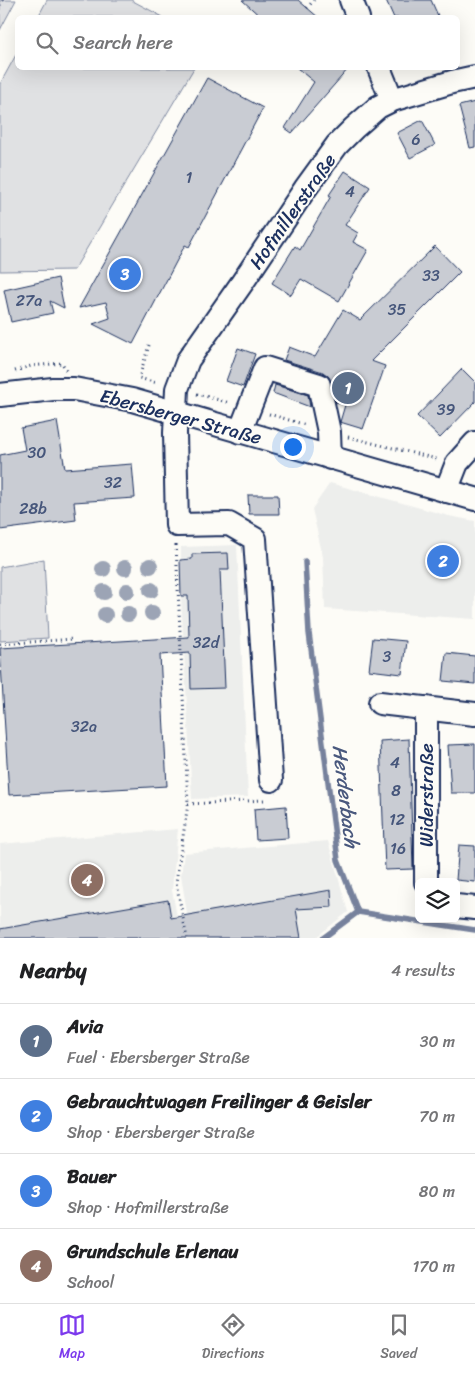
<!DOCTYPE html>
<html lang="en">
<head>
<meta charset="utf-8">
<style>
  body { margin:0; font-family:Sriracha,sans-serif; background:#f6f6f6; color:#202124 }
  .controls { position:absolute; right:15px; bottom:15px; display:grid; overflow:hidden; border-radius:8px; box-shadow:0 5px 20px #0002 }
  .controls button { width:45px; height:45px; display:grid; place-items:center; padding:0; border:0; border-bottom:1px solid #e0e0e0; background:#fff; color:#202124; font:25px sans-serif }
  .you { position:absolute; left:292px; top:446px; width:18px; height:18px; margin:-12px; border:4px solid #fff; border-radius:50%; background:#1a73e8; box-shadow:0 0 0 8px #1a73e833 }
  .badge { display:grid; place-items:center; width:32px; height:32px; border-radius:50%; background:#7c3aed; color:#fff; font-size:16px; font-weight:700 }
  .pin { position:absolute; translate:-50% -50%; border:2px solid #fff; box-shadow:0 1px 5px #0006 }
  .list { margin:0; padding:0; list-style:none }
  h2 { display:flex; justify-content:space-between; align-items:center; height:65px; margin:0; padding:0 20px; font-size:21px }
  h2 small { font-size:16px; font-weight:400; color:#757577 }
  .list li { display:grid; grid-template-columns:32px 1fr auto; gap:15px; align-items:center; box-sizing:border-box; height:75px; padding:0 20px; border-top:1px solid #e0e0e0 }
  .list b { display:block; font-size:19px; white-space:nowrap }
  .list p { margin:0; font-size:16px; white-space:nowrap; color:#757577 }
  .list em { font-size:16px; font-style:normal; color:#757577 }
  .icon { flex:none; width:28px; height:28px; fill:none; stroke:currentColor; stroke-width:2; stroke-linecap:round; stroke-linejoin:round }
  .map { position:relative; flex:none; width:475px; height:938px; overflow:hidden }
  .search { position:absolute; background:#fff; box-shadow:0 5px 20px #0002; left:15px; right:15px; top:15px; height:55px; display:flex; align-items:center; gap:12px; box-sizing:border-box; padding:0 18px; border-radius:8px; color:#757577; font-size:19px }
  .sheet { height:365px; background:#fff }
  nav { display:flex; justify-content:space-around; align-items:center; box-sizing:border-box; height:70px; border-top:1px solid #e0e0e0; background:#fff; font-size:14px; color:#757577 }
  nav a { display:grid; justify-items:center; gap:2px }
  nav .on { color:#7c3aed }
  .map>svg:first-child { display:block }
  .built { fill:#edeeec }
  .green { fill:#e0e1e3; stroke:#7e88a0 }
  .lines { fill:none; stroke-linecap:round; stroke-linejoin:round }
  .stream { stroke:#76819c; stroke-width:5.5 }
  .building { fill:#c9ccd3; stroke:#1b2f5e }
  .minor-casing { stroke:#1b2f5e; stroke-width:26 }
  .path { stroke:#1b2f5e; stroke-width:3; stroke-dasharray:1 4; stroke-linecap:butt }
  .minor { stroke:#fdfcf7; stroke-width:22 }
  .tree { fill:#9ca4b5 }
  .labels { text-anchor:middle; stroke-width:4; stroke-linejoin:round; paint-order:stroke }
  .number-label { font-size:16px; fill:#46567b }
  .street-label { font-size:19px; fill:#1b2f5e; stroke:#fdfcf7 }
  .water-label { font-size:20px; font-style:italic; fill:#49587d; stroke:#fdfcf7 }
</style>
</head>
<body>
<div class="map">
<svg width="475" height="938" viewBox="0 0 475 938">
  <rect width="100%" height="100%" fill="#fdfcf7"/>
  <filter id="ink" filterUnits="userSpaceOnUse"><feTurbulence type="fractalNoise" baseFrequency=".02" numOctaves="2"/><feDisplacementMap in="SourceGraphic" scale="10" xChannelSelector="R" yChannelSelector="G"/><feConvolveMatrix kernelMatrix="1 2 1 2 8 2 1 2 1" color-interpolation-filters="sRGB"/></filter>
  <g filter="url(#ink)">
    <g class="built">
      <path d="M330,483L449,516L475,521V619L325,609L323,557L312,509Z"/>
      <path d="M237,545L248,797L192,799L181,596V547Z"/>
      <path d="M178,829L172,890L181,938H0V844Z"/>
      <path d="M328,841L348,912L315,938H191L181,875L184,853Z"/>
    </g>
    <g class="green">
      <path d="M0,0H16L0,30Z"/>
      <path d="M47,0H131L163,17H38Z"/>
      <path d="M17,53L18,68H194L74,270L0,271V84Z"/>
      <path d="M44,559L48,638L0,641V567Z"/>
    </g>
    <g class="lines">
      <g class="stream">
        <path d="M305,562L309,633L338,860L358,912L475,930"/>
        <path d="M323,938L358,912"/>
      </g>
    </g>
    <g class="building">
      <path d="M242,0H298L319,18H262Z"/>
      <path d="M386,0H431L439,18H394Z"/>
      <path d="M297,68H349L292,133L285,128L314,82Z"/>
      <path d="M207,78L263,108L189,247L185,245L133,344L93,324L110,318L106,302L79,308Z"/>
      <path d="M475,102V147L470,148L459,106Z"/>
      <path d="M422,120L435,145L410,158L397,133Z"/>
      <path d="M345,171L370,187L345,225L358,233L353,242L368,250L339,301L301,279L291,295L272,283L295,246L300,250L331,196L329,195Z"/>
      <path d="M435,246L460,272L371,361L385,366L363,429L340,422L345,405L336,402L329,377L323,372L284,360L289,347L315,357L343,310L360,320Z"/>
      <path d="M58,278L64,308L50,301L53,313L11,322L4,290Z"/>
      <path d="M238,348L255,354L243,387L226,381Z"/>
      <path d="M462,369L475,382V402L440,438L417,416Z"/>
      <path d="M275,385L308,395L310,407L273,393Z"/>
      <path d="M57,421L65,469L132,464L135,498L74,502L76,520L0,530V455L25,450L21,428Z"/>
      <path d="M248,495H278L279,514H249Z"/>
      <path d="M228,553L229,570H220L225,688L191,689L190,653L160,655L167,786L9,795L0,648L189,637L188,596H181L180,560L192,559V554Z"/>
      <path d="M373,638L406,641L402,674L369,670Z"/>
      <path d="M446,653L475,656V684L443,681Z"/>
      <path d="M409,739L413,869L385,870L380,741Z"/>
      <path d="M475,744V793H451L448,745Z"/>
      <path d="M286,806L288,838L256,840L254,809Z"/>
      <path d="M459,845L475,846V882L456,880Z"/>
      <path d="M331,890L332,907L296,909L301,938H0V929L168,900L171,918Z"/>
    </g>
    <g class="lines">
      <g class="minor-casing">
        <g id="minor">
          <path d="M351,0L358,18"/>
          <path d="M379,68L392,100"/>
          <path d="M0,395L53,389H74L132,400L475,499"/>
          <path d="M240,432L265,368L319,385L329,432L330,458"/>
          <path d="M446,491L457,463L475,443"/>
          <path d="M380,703L475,714"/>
          <path d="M271,780L255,539L229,524L177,525L175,433L177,389L188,360L242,283L305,189L337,145L354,128L378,107L392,100L452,82L475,77"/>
          <path d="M426,882V708"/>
          <path d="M456,906L475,908"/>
        </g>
      </g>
      <g class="path">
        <path d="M0,5L3,0"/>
        <path d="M307,8L314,0"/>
        <path d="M149,345L139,378L157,383"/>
        <path d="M15,371L31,366L62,363L66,370"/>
        <path d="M197,394L230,403"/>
        <path d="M269,414L306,425"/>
        <path d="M348,437L437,459"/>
        <path d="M176,545L188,804L176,882L187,938"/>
        <path d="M0,644L74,639"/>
        <path d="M188,804L265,800"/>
      </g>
      <use href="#minor" class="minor"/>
    </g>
    <g class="tree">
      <circle cx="150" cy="566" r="8"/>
      <circle cx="125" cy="568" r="8"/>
      <circle cx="103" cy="569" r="8"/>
      <circle cx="151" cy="590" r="8"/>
      <circle cx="127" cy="591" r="8"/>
      <circle cx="104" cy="592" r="8"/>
      <circle cx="152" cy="613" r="8"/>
      <circle cx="128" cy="614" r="8"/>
      <circle cx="105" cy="615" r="8"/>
    </g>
  </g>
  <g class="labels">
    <g class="number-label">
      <text x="416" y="145">6</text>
      <text x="189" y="183">1</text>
      <text x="350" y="197">4</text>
      <text x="431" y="281">33</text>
      <text x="29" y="306">27a</text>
      <text x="397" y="315">35</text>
      <text x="446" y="415">39</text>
      <text x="37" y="458">30</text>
      <text x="113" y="488">32</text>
      <text x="33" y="514">28b</text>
      <text x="206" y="648">32d</text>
      <text x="387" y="662">3</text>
      <text x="84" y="732">32a</text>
      <text x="395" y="768">4</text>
      <text x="396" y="796">8</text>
      <text x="397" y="825">12</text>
      <text x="398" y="854">16</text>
    </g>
    <g class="street-label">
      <text transform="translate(292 211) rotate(-55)" y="7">Hofmillerstraße</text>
      <text transform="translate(181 416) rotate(15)" y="7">Ebersberger Straße</text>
      <text transform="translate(426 795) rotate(-90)" y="7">Widerstraße</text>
    </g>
    <g class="water-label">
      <text transform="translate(346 796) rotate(83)" y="7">Herderbach</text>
    </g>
  </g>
</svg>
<div class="controls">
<button><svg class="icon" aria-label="layers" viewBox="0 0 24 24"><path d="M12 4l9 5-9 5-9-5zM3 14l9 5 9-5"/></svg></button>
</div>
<div class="you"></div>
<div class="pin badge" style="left:348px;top:388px;background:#5c6f8a">1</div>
<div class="pin badge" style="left:443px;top:561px;background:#3f7fe0">2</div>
<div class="pin badge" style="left:125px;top:274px;background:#3f7fe0">3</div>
<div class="pin badge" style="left:87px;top:880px;background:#8d6e63">4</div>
<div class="search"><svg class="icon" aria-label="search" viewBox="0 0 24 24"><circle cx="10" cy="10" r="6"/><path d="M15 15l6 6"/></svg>Search here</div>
</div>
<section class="sheet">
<h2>Nearby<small>4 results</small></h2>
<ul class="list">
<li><span class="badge" style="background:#5c6f8a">1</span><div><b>Avia</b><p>Fuel · Ebersberger Straße</p></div><em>30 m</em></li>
<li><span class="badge" style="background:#3f7fe0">2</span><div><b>Gebrauchtwagen Freilinger &amp; Geisler</b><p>Shop · Ebersberger Straße</p></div><em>70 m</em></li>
<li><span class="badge" style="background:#3f7fe0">3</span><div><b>Bauer</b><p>Shop · Hofmillerstraße</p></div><em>80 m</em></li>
<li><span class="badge" style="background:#8d6e63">4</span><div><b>Grundschule Erlenau</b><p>School</p></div><em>170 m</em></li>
</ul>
</section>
<nav>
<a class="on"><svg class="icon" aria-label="map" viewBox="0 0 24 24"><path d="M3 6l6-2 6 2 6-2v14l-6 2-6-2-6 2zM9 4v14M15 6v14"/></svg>Map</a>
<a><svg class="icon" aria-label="directions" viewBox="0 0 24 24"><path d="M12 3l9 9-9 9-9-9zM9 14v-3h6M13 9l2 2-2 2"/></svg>Directions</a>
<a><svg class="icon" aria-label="saved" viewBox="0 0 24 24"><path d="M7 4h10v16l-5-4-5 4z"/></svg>Saved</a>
</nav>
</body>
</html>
